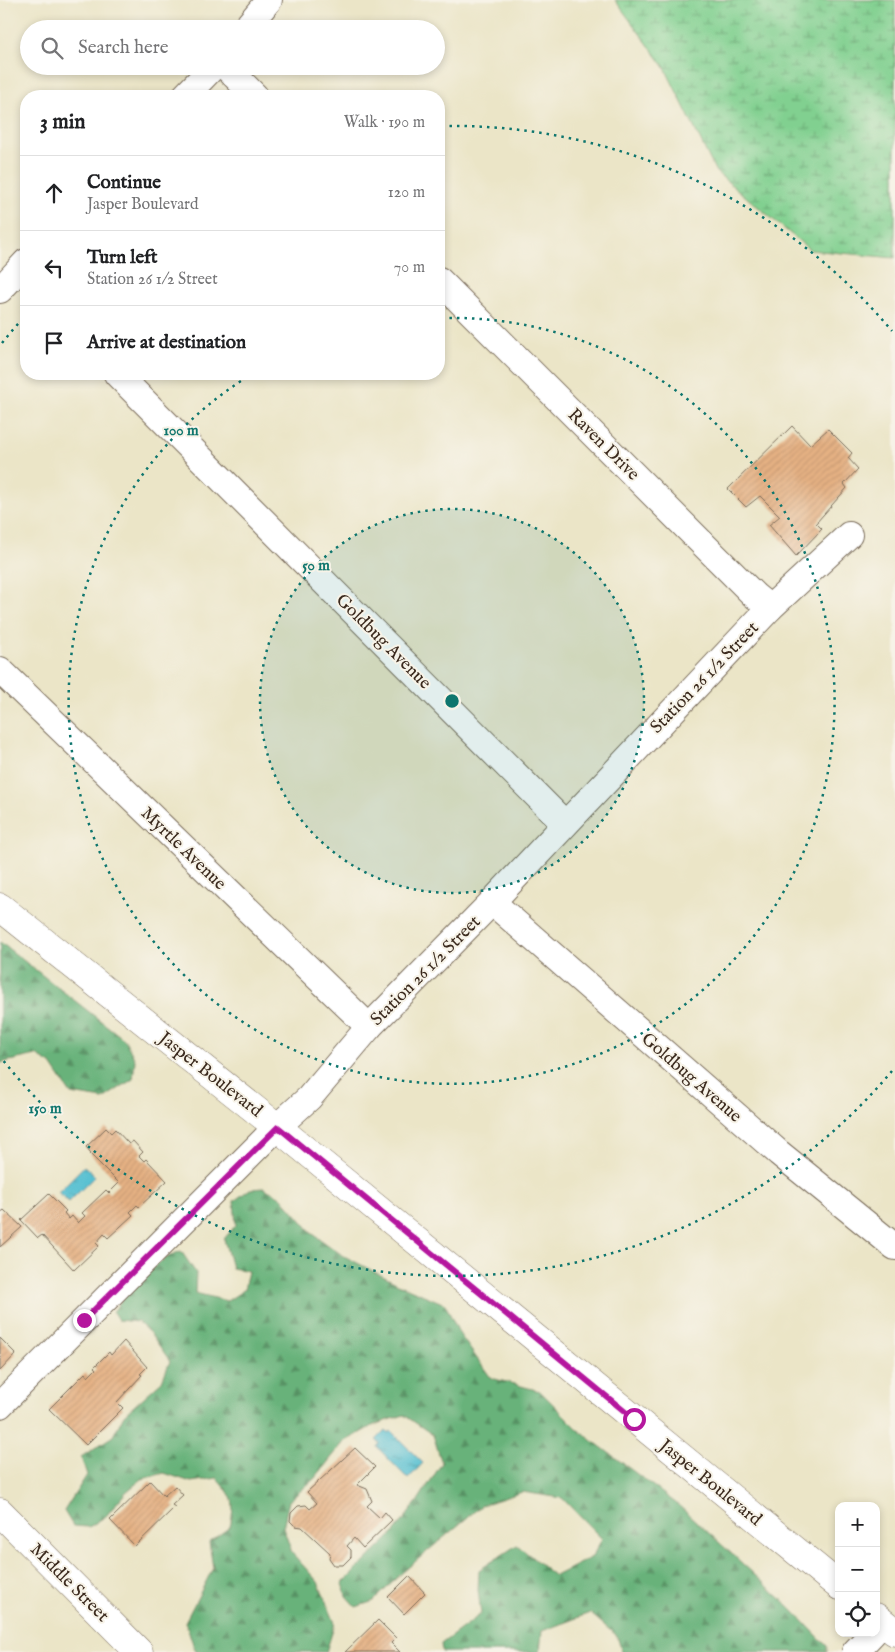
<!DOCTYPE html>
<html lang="en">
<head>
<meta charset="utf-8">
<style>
  body { margin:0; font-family:"IM FELL English",serif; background:#f6f6f6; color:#202124 }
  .controls { position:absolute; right:15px; bottom:15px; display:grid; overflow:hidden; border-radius:10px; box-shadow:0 2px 8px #0003 }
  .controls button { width:45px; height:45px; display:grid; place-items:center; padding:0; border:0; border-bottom:1px solid #e0e0e0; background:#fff; color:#202124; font:25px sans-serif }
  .stop { position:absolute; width:15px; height:15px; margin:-11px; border:4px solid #b5179e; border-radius:50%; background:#fff }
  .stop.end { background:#b5179e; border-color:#fff; box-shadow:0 1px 5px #0008 }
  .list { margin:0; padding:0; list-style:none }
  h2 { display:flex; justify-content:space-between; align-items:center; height:65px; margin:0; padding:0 20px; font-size:21px }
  h2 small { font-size:16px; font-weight:400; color:#757577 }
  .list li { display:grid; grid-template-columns:32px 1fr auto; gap:15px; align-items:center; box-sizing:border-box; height:75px; padding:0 20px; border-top:1px solid #e0e0e0 }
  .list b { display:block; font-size:19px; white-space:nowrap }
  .list p { margin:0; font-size:16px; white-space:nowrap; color:#757577 }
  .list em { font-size:16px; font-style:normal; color:#757577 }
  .icon { flex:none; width:28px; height:28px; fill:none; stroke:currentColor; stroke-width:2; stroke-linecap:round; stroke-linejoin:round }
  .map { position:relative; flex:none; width:895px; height:1652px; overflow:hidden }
  .search { position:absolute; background:#fff; box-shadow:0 2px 8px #0003; left:20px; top:20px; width:425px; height:55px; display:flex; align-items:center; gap:12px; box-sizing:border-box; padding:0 18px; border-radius:28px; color:#757577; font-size:19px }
  .panel { position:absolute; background:#fff; box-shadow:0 2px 8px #0003; left:20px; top:90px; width:425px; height:290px; border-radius:20px }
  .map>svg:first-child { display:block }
  .forest { fill:url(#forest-firs); stroke:#526e4c }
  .wetland { fill:url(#wetland-marsh); stroke:#5e7d57 }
  .water { fill:url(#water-ripples); stroke:#487578 }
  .building { fill:url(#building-hatch) }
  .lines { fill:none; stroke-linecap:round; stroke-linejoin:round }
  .minor-casing { stroke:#796b59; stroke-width:28 }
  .tertiary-casing { stroke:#796b59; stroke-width:29 }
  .primary-casing { stroke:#796b59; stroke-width:29 }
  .minor { stroke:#fff; stroke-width:26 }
  .tertiary { stroke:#fff; stroke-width:28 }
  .primary { stroke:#fff; stroke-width:28 }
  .route { stroke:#b5179e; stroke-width:6 }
  .ring { fill:none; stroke:#0f766e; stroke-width:2.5; stroke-dasharray:2.5 5 }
  .labels { text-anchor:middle; stroke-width:4; stroke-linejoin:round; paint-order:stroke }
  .street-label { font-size:18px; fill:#3b2a1e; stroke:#f7f3e8 }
  .centre { fill:#0f766e; stroke:#f7f3e8; stroke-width:2.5 }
  .ring-label { font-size:15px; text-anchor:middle; font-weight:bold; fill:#0f766e; stroke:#f7f3e8; stroke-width:4; stroke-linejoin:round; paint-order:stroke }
</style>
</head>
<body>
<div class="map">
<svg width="895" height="1652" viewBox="0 0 895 1652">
  <defs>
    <pattern id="forest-firs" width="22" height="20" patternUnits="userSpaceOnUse" patternTransform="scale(1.25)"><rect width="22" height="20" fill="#68b27a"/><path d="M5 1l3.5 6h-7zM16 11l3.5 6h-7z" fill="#579163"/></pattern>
    <pattern id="wetland-marsh" width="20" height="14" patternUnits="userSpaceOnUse" patternTransform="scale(1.25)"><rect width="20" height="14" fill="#81d090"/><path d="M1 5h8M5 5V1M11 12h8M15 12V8" fill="none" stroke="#6ba975"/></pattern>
    <pattern id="water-ripples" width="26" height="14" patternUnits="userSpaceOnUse" patternTransform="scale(1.25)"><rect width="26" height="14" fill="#56c0d1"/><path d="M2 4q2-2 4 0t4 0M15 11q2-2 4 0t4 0" fill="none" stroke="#489ca9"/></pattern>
    <pattern id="building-hatch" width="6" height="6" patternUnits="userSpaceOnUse" patternTransform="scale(1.25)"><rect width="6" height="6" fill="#e5b183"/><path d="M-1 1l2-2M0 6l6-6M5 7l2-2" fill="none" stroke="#c59871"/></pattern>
  </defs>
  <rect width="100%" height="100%" fill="#f7f3e8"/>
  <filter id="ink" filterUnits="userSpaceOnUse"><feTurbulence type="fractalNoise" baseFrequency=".02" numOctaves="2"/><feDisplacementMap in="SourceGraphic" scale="10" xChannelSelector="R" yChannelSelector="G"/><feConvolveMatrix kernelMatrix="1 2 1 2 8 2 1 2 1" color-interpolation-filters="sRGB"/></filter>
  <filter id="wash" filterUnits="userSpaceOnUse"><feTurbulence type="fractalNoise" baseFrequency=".0096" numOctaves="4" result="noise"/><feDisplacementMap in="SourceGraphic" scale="20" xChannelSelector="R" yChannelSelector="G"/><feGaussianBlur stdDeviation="1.12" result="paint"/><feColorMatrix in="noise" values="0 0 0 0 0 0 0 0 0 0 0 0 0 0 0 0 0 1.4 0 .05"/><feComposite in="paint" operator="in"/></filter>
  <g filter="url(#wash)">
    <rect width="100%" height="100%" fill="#ebe5c7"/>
    <g class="forest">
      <path d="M0,942L125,1040L135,1060L133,1079L103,1099L71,1094L51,1064L36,1055L0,1063Z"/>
      <path d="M264,1188L281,1197L313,1234L342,1255L400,1285L445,1304L460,1335L491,1378L540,1391L581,1432L677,1504L789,1606L827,1646V1652H622L617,1636L590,1613L542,1631L540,1652H442L441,1644L481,1614L478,1590L479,1570L517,1545L555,1576L592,1557L602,1539L562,1498L522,1492L482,1505L403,1572L374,1601L356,1607L346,1596L343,1583L393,1534L417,1502L442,1463L433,1435L404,1415L374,1425L344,1442L315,1478L289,1501L283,1527L292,1553L318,1582L335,1623L326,1652H196L185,1622L213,1568L209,1542L230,1527C235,1501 235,1499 217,1478L191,1482L164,1473L142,1479L126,1492L106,1516L89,1527L73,1526L64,1511L87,1475L81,1457L113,1436L124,1415L162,1381L170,1361L151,1334L138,1322L118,1320L113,1312C130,1287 152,1262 181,1251L196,1273L195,1293L227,1301L244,1290L248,1271L232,1268L224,1239L236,1225L234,1201L250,1189Z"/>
    </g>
    <path class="wetland" d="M615,0H895V258L810,250L716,172L664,66Z"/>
    <g class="water">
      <path d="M84,1166L95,1176L69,1202L58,1192Z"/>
      <path d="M385,1431L388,1433L391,1431L423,1463L408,1479L377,1447L380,1443L376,1440Z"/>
    </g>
    <g id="blocks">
      <g class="building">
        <path d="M792,426L810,445L828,429L852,453L848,458L858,469L844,484L847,488L816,523L822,529L796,556L769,525L780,516L760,496L746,507L728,489Z"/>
        <path d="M106,1128L111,1133L115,1129L129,1144L133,1141L143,1152L139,1156L144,1161L146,1159L167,1181L139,1207L137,1205L130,1212L133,1215L108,1238L104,1234L96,1243L99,1246L74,1270L42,1235L38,1238L21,1220L49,1194L66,1211L64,1213L69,1219L72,1216L78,1223L85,1216L82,1213L106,1190L109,1193L119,1183L90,1154L91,1153L86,1147Z"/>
        <path d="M4,1210L22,1227L0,1247V1213Z"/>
        <path d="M0,1338L16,1354L0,1371Z"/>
        <path d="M124,1341L147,1367L140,1374L142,1375L117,1402L123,1408L86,1445L49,1409L85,1373L88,1377L96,1369L94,1367L109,1352L111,1355Z"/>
        <path d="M355,1448L375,1467L357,1485L367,1489L372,1501L367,1506L380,1518L385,1512L392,1520L363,1548L354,1538L347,1546L351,1550V1557L343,1565H334L329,1558L330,1553L302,1527L295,1526L290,1521L291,1513L298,1506L306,1505L310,1509L317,1503L307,1492Z"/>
        <path d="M150,1481L164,1496L175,1486L183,1495L172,1505L175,1507L135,1546L110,1520Z"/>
        <path d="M409,1576L425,1593L404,1614L388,1597Z"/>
        <path d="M378,1620L396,1638L391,1643L400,1652H345Z"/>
      </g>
    </g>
  </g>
  <g filter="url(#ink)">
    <use href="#blocks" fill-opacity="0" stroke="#796b59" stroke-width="1"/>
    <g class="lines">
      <g class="minor-casing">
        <g id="minor">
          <path d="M245,29L269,0"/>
          <path d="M225,66L255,96"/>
          <path d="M185,96L214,66"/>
          <path d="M439,280L754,595L770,608"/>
          <path d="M0,290L26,262"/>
          <path d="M117,374L565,824"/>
          <path d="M0,670L369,1027"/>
          <path d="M492,902L779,1153L895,1247"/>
          <path d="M0,1405L277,1127L309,1098L369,1027L492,902L770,608L849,535"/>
          <path d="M855,1652L873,1633"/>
        </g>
      </g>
      <g class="tertiary-casing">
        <path id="tertiary" d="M0,1512L139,1652"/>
      </g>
      <g class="primary-casing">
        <g id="primary">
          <path d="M0,907L277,1127L839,1586"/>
          <path d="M876,1617L895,1632"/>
        </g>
      </g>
      <use href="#minor" class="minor"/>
      <use href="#tertiary" class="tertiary"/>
      <use href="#primary" class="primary"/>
    </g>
  </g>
  <g class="lines" filter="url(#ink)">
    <path class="route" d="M84,1320L278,1127L634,1419"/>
  </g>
  <circle cx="452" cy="701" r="192" fill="#0f766e" fill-opacity=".12"/>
  <g class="ring">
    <circle cx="452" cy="701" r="192"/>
    <path d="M442 318A383 383 0 1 1 252 374"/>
    <path d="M892 1071A575 575 0 0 1 2 1059M2 343A575 575 0 0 1 25 316M442 126A575 575 0 0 1 892 331"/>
  </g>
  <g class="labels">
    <g class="street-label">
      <text transform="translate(604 444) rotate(45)" y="6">Raven Drive</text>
      <text transform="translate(384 641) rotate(45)" y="6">Goldbug Avenue</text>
      <text transform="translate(704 677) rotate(-46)" y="6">Station 26 1/2 Street</text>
      <text transform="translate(184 848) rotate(44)" y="6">Myrtle Avenue</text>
      <text transform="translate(425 970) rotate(-45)" y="6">Station 26 1/2 Street</text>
      <text transform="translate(211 1074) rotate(38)" y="6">Jasper Boulevard</text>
      <text transform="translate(692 1077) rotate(41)" y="6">Goldbug Avenue</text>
      <text transform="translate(711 1482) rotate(39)" y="6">Jasper Boulevard</text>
      <text transform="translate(70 1582) rotate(45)" y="6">Middle Street</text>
    </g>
  </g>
  <circle cx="452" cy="701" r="8" class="centre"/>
  <g class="ring-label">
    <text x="181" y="435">100 m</text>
    <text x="316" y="570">50 m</text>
    <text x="45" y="1113">150 m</text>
  </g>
</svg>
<div class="controls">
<button>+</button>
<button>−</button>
<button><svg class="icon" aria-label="locate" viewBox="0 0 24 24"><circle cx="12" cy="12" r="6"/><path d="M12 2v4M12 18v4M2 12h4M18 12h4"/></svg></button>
</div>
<div class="stop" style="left:634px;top:1419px"></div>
<div class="stop end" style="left:84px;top:1320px"></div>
<div class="search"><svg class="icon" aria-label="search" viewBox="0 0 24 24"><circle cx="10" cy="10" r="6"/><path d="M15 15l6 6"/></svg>Search here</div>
<section class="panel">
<h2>3 min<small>Walk · 190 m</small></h2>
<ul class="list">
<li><svg class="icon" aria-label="ahead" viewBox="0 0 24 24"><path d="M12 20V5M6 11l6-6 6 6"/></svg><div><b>Continue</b><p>Jasper Boulevard</p></div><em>120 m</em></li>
<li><svg class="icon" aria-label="left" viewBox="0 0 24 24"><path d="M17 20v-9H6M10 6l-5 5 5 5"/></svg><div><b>Turn left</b><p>Station 26 1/2 Street</p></div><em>70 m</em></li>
<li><svg class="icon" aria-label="arrive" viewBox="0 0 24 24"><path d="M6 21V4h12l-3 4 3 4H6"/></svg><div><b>Arrive at destination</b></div></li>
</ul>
</section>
</div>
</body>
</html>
